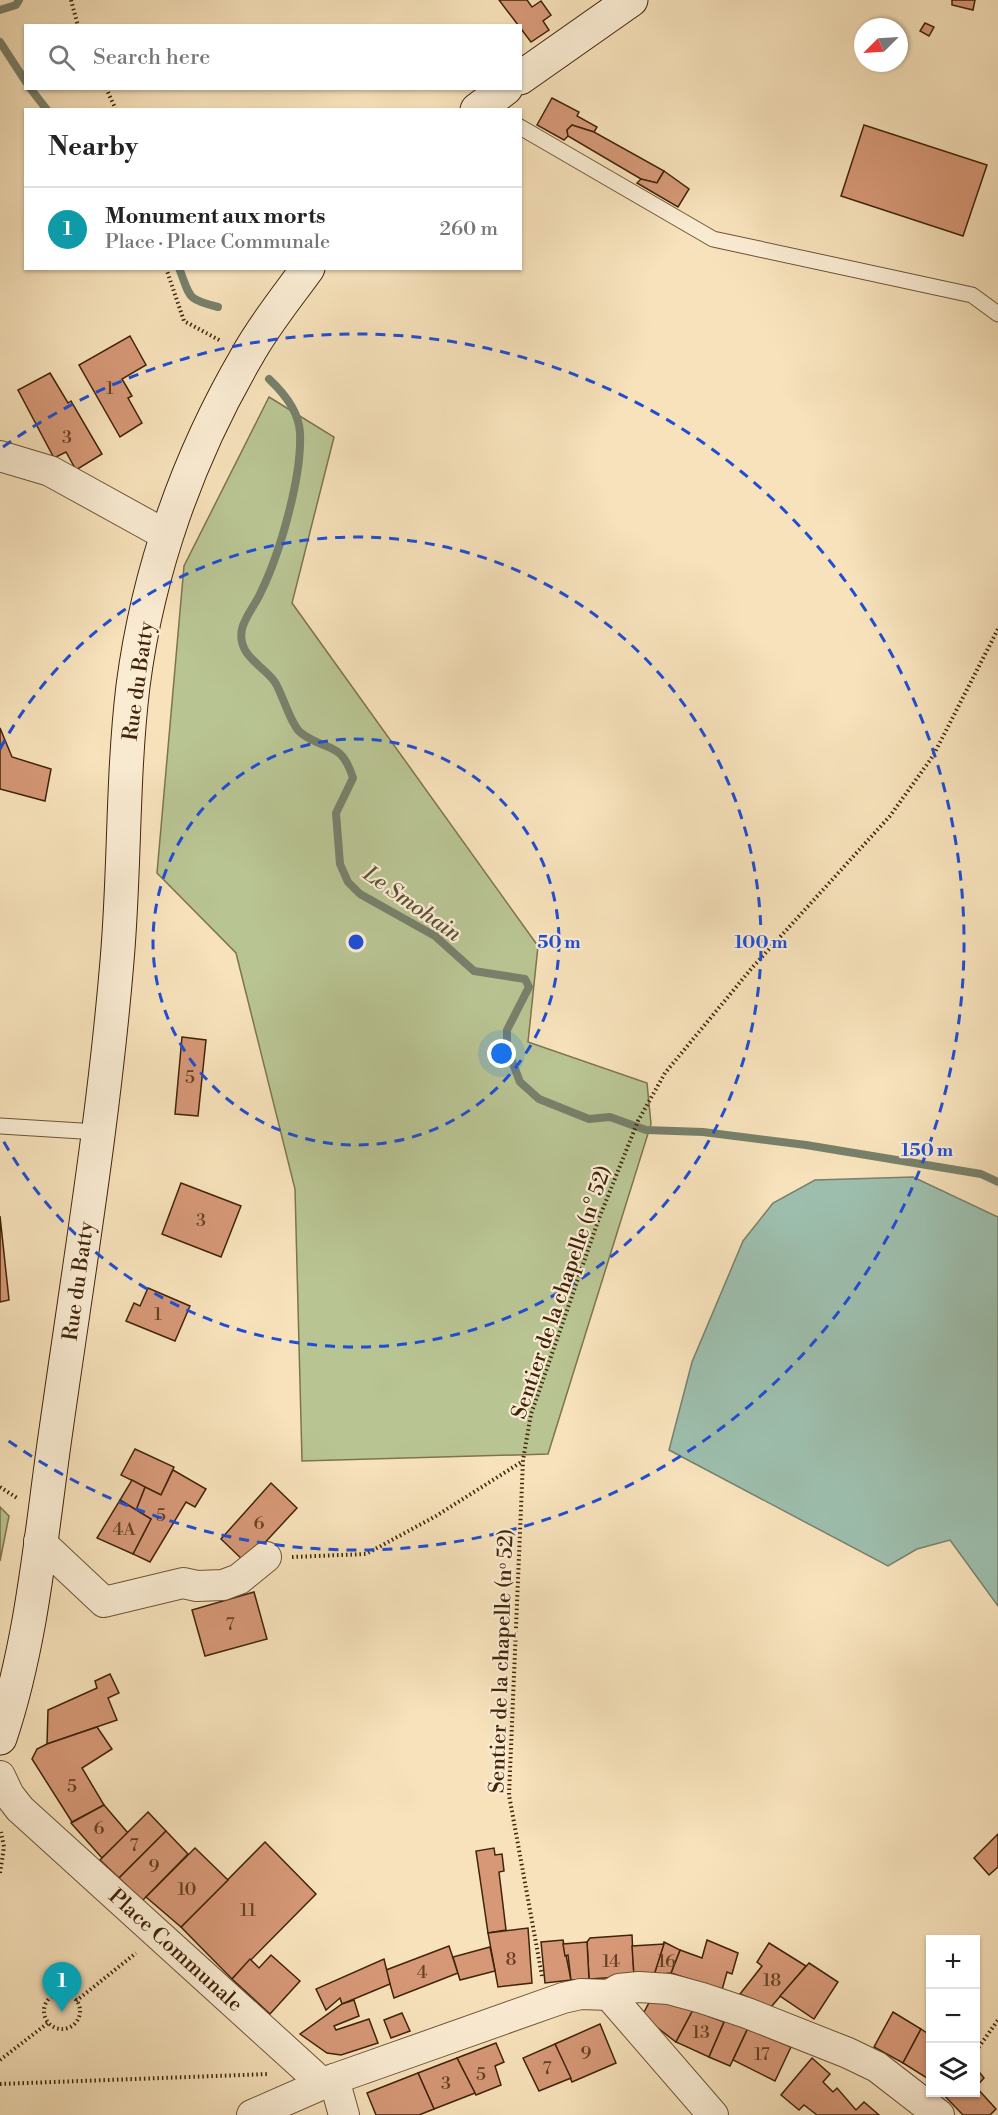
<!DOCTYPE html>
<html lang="en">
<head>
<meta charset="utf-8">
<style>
  body { margin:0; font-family:"Libre Bodoni",serif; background:#f2f2f2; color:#222 }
  .controls { position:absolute; right:18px; bottom:18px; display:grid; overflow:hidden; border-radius:0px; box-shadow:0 2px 4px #0004 }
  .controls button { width:54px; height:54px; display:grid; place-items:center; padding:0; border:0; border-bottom:2px solid #e0e0e0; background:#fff; color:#222; font:30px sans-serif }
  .compass { position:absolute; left:854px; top:18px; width:54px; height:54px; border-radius:50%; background:#fff; box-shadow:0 2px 4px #0004; rotate:246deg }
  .you { position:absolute; left:502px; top:1054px; width:21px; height:21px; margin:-15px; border:4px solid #fff; border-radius:50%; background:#1a73e8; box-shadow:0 0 0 9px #1a73e833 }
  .badge { display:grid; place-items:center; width:39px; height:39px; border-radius:50%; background:#8f2418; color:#fff; font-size:20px; font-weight:700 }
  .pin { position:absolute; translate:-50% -50px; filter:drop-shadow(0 2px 3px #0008) }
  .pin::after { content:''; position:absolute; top:32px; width:21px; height:18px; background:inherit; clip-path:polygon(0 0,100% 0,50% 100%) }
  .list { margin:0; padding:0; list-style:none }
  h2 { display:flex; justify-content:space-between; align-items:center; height:78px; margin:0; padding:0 24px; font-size:26px }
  h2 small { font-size:20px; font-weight:400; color:#767676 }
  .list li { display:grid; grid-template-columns:39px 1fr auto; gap:18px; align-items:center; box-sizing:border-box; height:84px; padding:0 24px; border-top:2px solid #e0e0e0 }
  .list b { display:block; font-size:22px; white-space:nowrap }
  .list p { margin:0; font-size:20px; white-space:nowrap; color:#767676 }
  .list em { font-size:20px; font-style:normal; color:#767676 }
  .icon { flex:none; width:33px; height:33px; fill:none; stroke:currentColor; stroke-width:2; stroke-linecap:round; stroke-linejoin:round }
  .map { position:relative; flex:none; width:998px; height:2115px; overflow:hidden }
  .search { position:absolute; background:#fff; box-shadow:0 2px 4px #0004; left:24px; top:24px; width:498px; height:66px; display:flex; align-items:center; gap:15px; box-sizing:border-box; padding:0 21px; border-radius:0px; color:#767676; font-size:22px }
  .panel { position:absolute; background:#fff; box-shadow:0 2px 4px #0004; left:24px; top:108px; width:498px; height:162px; border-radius:0px }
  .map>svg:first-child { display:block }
  .green { fill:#b9c493; stroke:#7d744e; stroke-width:1.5 }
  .water { fill:#9dbead; stroke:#78806b; stroke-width:1.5 }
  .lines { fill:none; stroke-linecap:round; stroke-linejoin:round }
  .stream { stroke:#78806b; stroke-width:8 }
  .building { fill:#d69877; stroke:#412409; stroke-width:1.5 }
  .lane-casing { stroke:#6e5436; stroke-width:17 }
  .street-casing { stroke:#6e5436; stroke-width:32 }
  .secondary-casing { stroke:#412409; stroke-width:35 }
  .path { stroke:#412409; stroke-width:4; stroke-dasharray:1.5 3; stroke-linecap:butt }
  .lane { stroke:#faecd3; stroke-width:15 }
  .street { stroke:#faecd3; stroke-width:30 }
  .secondary { stroke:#faecd3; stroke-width:33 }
  .ring { fill:none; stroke:#1d4ed8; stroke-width:3; stroke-dasharray:10 8 }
  .labels { text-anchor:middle; stroke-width:4.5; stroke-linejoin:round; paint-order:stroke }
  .number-label { font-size:18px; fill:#664124 }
  .street-label { font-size:21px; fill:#412409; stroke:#faecd3 }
  .water-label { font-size:22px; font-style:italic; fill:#5d523a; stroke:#faecd3 }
  .centre { fill:#1d4ed8; stroke:#faecd3; stroke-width:3 }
  .ring-label { font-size:18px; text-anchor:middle; font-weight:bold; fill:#1d4ed8; stroke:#faecd3; stroke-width:4.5; stroke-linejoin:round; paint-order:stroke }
</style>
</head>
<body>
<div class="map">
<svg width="998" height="2115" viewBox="0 0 998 2115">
  <rect width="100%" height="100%" fill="#f7e2bb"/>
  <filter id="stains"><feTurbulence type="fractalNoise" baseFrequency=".00333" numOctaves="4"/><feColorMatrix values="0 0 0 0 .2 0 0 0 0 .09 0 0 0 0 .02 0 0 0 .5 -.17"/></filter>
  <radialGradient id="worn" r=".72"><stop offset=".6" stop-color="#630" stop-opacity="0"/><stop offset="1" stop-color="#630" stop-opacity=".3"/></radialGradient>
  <g class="green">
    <path d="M269,397L334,437L292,603L538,946L528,1042L647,1083L651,1124L548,1454L302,1461L295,1189L236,953L157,873L184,566Z"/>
    <path d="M0,1507L9,1516L0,1561Z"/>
  </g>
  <path class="water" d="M913,1177L998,1217V1606L950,1540L917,1549L888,1566L669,1450L692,1362L743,1241L773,1203L815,1180Z"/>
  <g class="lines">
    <g class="stream">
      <path d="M0,10L16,5L19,0"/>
      <path d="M0,42L26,82"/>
      <path d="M30,88L47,110"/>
      <path d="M179,268C191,298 186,299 218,307"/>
      <path d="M269,379C284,393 299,412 300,433C302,477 280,553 261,592C256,604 245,616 242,629C236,657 267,667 276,684C283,696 291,725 301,733C326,752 341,740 353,778L336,813L340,864L348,882L360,894L435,936L474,971L525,979L529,987L507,1030V1048L520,1082L539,1099L589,1119L610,1117L646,1130L703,1132L806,1145L981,1174L998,1182"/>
    </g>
  </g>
  <g class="building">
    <path d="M499,0H527L532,7L541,1L551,15L543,21L549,30L531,42Z"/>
    <path d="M952,0H975L973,10L952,5Z"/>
    <path d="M925,23L934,27L929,36L920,31Z"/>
    <path d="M552,98L579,112L577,116L597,127L594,132L572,125L567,130L568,136L564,140L537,125Z"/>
    <path d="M572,125L594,132L664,171L657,183L641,179L568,136L567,130Z"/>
    <path d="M864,125L987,165L963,236L841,196Z"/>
    <path d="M664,171L689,189L678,207L637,183L641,179L657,183Z"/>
    <path d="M130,336L146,365L122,379L132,396L128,398L142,423L120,437L79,365Z"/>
    <path d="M50,373L68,403L71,401L102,454L76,470L66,452L54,458L18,390Z"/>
    <path d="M0,728L12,757L51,769L45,801L0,789Z"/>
    <path d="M182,1037L206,1040L198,1116L175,1114Z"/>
    <path d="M181,1183L241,1206L221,1257L162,1234Z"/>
    <path d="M0,1216L9,1300L0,1302Z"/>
    <path d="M148,1288L190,1306L175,1341L126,1321L134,1303L140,1306Z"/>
    <path d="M135,1449L174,1467L161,1495L121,1475Z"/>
    <path d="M173,1470L206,1489L195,1507L186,1502L150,1562L133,1554L151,1519L136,1510L145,1487L161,1495Z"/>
    <path d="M132,1480L145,1487L136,1510L120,1500Z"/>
    <path d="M271,1483L297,1508L246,1563L221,1539Z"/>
    <path d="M120,1500L151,1519L133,1554L97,1538Z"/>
    <path d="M254,1592L267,1639L205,1656L192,1610Z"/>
    <path d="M110,1674L119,1693L108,1698L117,1720L47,1744L48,1710L97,1688L95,1681Z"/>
    <path d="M97,1727L112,1749L82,1768L104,1805L72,1822L32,1759L37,1749L47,1744Z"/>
    <path d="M104,1805L128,1833L102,1858L71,1823Z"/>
    <path d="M148,1812L166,1831L119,1878L100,1860Z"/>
    <path d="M166,1831L188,1854L142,1901L119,1878Z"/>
    <path d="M998,1834V1867L989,1875L974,1858Z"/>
    <path d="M265,1842L316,1894L232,1979L181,1927Z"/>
    <path d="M195,1848L228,1880L181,1927L146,1897Z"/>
    <path d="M494,1848L495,1855L502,1854L504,1871L499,1872L506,1930L488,1933L476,1851Z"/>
    <path d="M528,1928L532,1983L498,1987L488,1933Z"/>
    <path d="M632,1935L634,1976L589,1979L587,1942L590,1938Z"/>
    <path d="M563,1940L571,1980L545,1983L541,1942Z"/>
    <path d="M707,1940L738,1953L732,1974L727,1972L722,1990L671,1973L680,1950L702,1958Z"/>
    <path d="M587,1942L589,1979L571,1980L568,1955L565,1956L563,1944Z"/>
    <path d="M664,1942L680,1950L671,1973L654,1975Z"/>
    <path d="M769,1943L806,1966L771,2007L740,1994L762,1966L757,1962Z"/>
    <path d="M664,1944L654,1975L634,1976L632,1946Z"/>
    <path d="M449,1946L458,1973L394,1998L386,1970Z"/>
    <path d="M490,1947L495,1971L460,1980L453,1957Z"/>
    <path d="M271,1955L300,1981L270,2014L232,1979L250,1959L259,1968Z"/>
    <path d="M384,1959L390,1984L342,2004L340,1998L326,2010L316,1989Z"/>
    <path d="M809,1963L838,1982L814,2019L780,1996Z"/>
    <path d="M657,1999L693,2010L676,2042L646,2019L644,2012L650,2001Z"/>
    <path d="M354,2000L359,2016L334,2026L336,2030L369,2019L378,2043L341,2055L327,2053L300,2034L342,2004Z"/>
    <path d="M693,2010L724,2022L709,2057L676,2042Z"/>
    <path d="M893,2012L921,2029L903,2063L874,2047Z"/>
    <path d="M402,2013L410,2031L391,2038L384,2020Z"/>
    <path d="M725,2020L748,2028L730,2066L709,2057Z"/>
    <path d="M600,2024L616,2063L572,2082L555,2044Z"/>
    <path d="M748,2028L791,2047L775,2081L733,2060Z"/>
    <path d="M921,2029L930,2035V2080L903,2063Z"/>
    <path d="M496,2043L504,2062L495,2066L501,2085L476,2095L457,2058Z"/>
    <path d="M555,2044L571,2078L539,2091L523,2058Z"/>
    <path d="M457,2058L475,2093L434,2109L418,2073Z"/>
    <path d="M812,2058L830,2074L823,2082L833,2092L837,2088L856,2110L864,2102L879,2115H817L804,2105L799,2110L781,2095Z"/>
    <path d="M976,2068L984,2078L976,2087Z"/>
    <path d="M418,2073L434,2109L419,2115H376L367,2093Z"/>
    <path d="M976,2087L996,2109L990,2115H963L941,2092H976Z"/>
  </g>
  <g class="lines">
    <g class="lane-casing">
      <g id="lane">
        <path d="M520,127L713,239L972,295L998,314"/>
        <path d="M0,1126L98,1132"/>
      </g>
    </g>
    <g class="street-casing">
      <g id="street">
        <path d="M0,456L50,471L166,535"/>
        <path d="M39,1541L104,1602L183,1583L197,1586L223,1585L239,1579L266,1557"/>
        <path d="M0,1776L9,1795L20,1809L323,2084"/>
        <path d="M609,1995L713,2115"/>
        <path d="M334,2079L344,2115"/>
        <path d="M252,2115L334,2079L563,1998L581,1994L609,1995L619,1989L639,1987L669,1989L702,1998L747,2013L848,2053L877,2067L939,2115"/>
      </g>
    </g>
    <g class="secondary-casing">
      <g id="secondary">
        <path d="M520,78L631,0"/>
        <path d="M477,110L506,88"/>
        <path d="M0,1738C33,1640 41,1533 56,1430C78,1274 104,1118 117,961C125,870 122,777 133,686C148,570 188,457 247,356C264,325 287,297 308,268"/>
      </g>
    </g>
    <g class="path">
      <path d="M71,0L78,26"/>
      <path d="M106,88L116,110"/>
      <path d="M166,268L184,321L221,341"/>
      <path d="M0,1487L17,1498"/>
      <path d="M292,1557L366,1554L436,1516L523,1461"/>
      <path d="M0,1873L4,1847L1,1832"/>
      <path d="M542,1976L509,1795L523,1460L531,1414L598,1221L638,1121L665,1073L751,969L890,816L933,756L998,629"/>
      <circle cx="62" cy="2011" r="18"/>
      <path d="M76,2001L136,1953"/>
      <path d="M976,2051L998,2020"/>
      <path d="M0,2060L48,2023"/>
      <path d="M0,2084L269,2074"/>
    </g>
    <use href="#lane" class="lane"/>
    <use href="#street" class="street"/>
    <use href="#secondary" class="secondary"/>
  </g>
  <g class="ring">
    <circle cx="356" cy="942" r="203"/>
    <path d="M0 749A405 405 0 1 1 0 1135"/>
    <path d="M3 447A608 608 0 1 1 3 1437"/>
  </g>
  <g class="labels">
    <g class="number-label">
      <text x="110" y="394">1</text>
      <text x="67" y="443">3</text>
      <text x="190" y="1083">5</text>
      <text x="201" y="1226">3</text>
      <text x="158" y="1320">1</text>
      <text x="161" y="1521">5</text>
      <text x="259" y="1529">6</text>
      <text x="124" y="1535">4A</text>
      <text x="230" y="1630">7</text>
      <text x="72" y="1792">5</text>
      <text x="99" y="1834">6</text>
      <text x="134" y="1851">7</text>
      <text x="154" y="1872">9</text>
      <text x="187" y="1895">10</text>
      <text x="248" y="1916">11</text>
      <text x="511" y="1965">8</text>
      <text x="611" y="1967">14</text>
      <text x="667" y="1967">16</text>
      <text x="422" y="1978">4</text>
      <text x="772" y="1986">18</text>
      <text x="701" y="2038">13</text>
      <text x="586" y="2059">9</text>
      <text x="762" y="2060">17</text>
      <text x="547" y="2074">7</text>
      <text x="481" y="2080">5</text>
      <text x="446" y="2089">3</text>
    </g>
    <g class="street-label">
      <text transform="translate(138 681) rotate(-82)" y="7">Rue du Batty</text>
      <text transform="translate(78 1281) rotate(-82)" y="7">Rue du Batty</text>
      <text transform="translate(561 1292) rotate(-71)" y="7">Sentier de la chapelle (n° 52)</text>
      <text transform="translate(501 1661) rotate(-88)" y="7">Sentier de la chapelle (nᵒ 52)</text>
      <text transform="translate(176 1950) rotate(42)" y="7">Place Communale</text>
    </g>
    <g class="water-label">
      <text transform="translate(413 903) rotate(35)" y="8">Le Smohain</text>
    </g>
  </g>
  <circle cx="356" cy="942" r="9" class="centre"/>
  <g class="ring-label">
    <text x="559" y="948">50 m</text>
    <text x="761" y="948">100 m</text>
    <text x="927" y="1156">150 m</text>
  </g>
  <rect width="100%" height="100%" filter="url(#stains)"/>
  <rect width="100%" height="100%" fill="url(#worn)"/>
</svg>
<div class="controls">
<button>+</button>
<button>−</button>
<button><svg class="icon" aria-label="layers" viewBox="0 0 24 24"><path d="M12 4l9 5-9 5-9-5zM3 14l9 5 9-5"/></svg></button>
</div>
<svg class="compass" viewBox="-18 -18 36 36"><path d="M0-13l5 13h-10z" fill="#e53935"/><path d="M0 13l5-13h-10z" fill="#767676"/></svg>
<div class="you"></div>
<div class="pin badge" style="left:62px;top:2012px;background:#0f9aa8">1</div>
<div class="search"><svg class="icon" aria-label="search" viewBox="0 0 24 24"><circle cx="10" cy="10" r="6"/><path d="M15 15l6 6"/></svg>Search here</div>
<section class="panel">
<h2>Nearby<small></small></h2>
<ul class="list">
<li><span class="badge" style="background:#0f9aa8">1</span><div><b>Monument aux morts</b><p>Place · Place Communale</p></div><em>260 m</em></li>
</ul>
</section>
</div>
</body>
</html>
